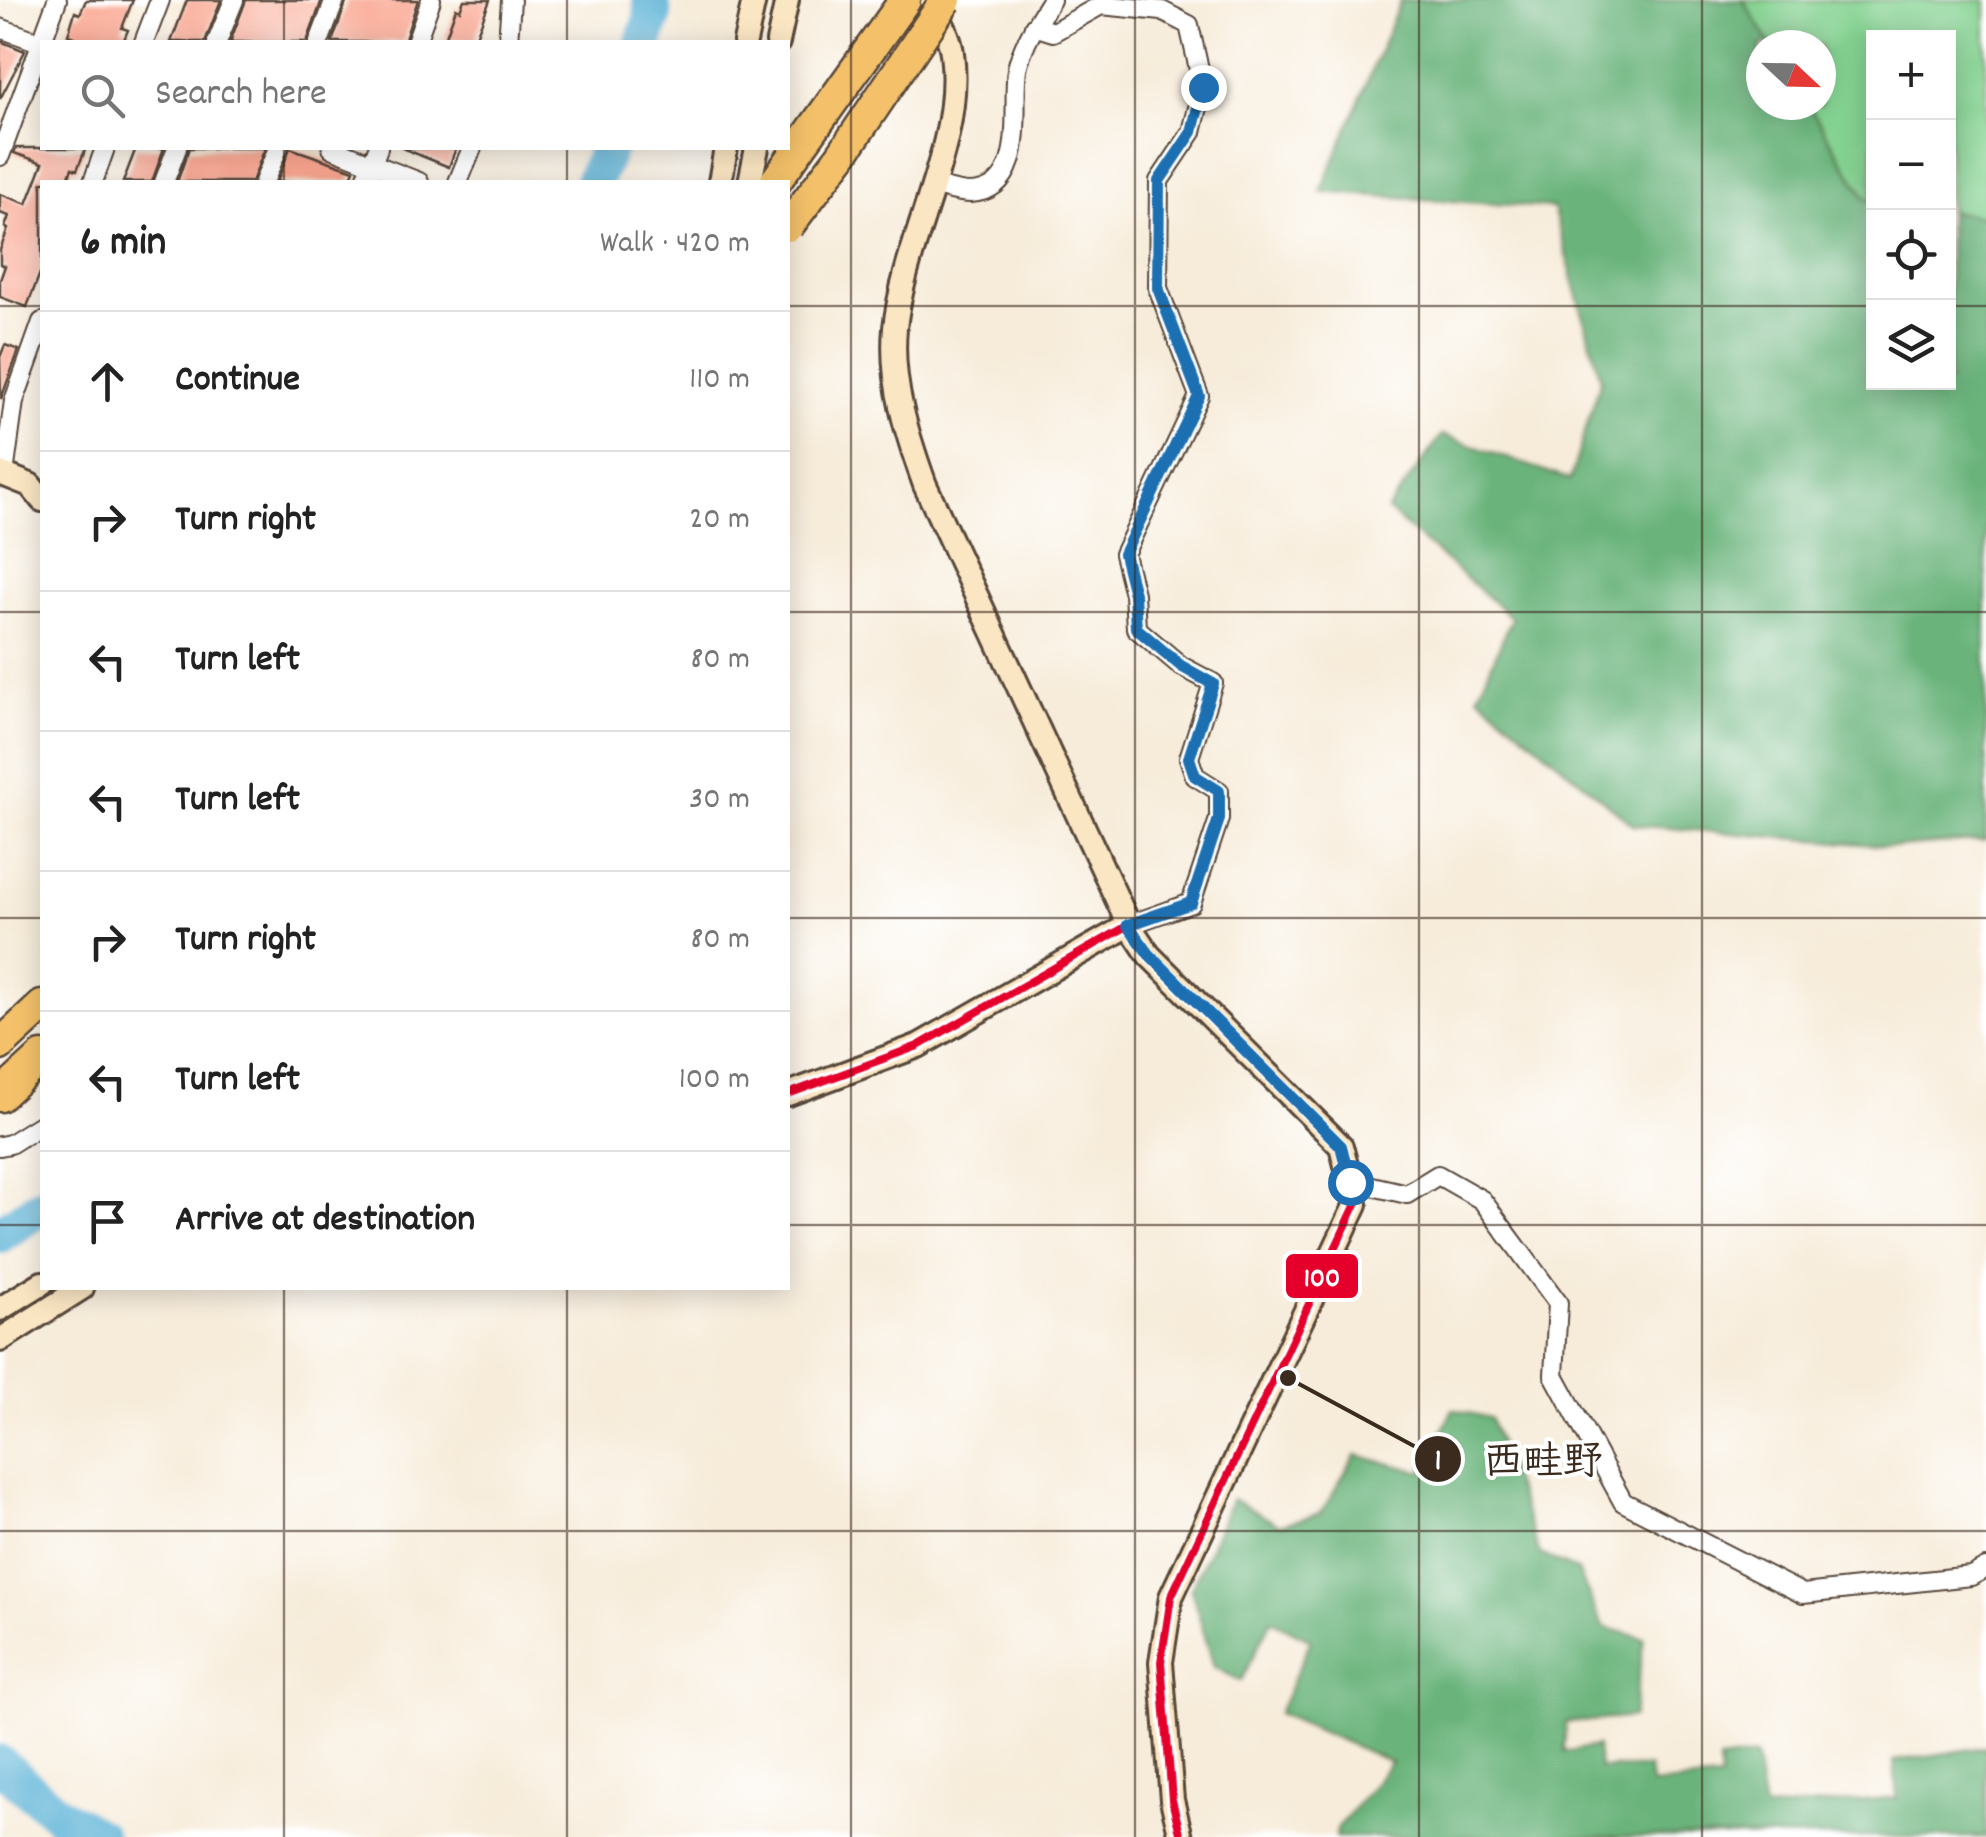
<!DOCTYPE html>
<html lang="en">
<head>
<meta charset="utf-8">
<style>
  body { margin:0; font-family:Dekko,"Klee One",sans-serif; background:#f6f6f6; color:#222 }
  .controls { position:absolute; right:30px; top:30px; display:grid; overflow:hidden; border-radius:0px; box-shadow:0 5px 25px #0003 }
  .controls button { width:90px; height:90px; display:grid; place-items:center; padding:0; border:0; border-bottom:2px solid #e0e0e0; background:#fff; color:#222; font:50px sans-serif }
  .compass { position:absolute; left:1746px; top:30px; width:90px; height:90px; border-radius:50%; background:#fff; box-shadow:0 5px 25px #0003; rotate:112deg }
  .stop { position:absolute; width:30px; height:30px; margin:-22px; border:8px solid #1f6fb2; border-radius:50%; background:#fff }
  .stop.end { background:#1f6fb2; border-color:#fff; box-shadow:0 2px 10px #0008 }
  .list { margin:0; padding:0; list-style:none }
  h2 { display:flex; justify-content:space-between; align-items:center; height:130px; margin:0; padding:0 40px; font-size:42px }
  h2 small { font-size:32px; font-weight:400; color:#767676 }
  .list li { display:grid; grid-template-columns:65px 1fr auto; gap:30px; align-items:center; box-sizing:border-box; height:140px; padding:0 40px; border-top:2px solid #e0e0e0 }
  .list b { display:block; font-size:38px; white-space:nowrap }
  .list em { font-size:32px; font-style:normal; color:#767676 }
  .icon { flex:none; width:55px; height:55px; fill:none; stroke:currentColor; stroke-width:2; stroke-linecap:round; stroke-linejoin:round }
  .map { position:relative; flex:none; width:1986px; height:1837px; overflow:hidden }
  .search { position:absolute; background:#fff; box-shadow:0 5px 25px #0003; left:40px; top:40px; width:750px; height:110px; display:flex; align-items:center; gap:25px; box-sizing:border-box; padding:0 35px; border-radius:0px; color:#767676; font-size:38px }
  .panel { position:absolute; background:#fff; box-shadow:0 5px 25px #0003; left:40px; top:180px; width:750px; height:1110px; border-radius:0px }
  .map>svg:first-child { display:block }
  .green { fill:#84d291; stroke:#607e58; stroke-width:2.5 }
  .forest { fill:#6bb47b; stroke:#536f4c; stroke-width:2.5 }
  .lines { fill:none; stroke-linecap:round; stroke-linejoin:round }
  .river { stroke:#58b1d5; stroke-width:38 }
  .building { fill:#faa690 }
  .street-casing { stroke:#57473a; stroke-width:22 }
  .secondary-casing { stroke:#57473a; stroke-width:28 }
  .highway-casing { stroke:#57473a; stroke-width:35 }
  .street { stroke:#fff; stroke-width:18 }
  .secondary { stroke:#fbe6c3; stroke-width:22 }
  .highway { stroke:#f4c16a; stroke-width:30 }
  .highway-bridge-casing { stroke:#57473a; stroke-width:35; stroke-linecap:butt }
  .highway-bridge { stroke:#f4c16a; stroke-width:30 }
  .bus-1-casing { stroke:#fff; stroke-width:15 }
  .bus-1 { stroke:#e4002b; stroke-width:8 }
  .route { stroke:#1f6fb2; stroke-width:12 }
  .grid { fill:none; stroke:#3b2a1e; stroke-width:2.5; stroke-opacity:0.55 }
  .leader { fill:none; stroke:#3b2a1e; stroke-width:4 }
  .callout-dot { fill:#3b2a1e; stroke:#fff; stroke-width:4 }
  .mark-label { font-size:30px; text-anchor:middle; font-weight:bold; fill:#fff }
  .callout-label { font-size:40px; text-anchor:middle; font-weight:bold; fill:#3b2a1e; stroke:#fff; stroke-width:8; stroke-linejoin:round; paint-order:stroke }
  .line-badge { stroke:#fff; stroke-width:4 }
  .badge-label { font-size:28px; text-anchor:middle; font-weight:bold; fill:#fff }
</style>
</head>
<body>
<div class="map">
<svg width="1986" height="1837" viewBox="0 0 1986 1837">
  <rect width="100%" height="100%" fill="#fff"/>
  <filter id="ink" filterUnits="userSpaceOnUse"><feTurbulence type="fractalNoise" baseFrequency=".01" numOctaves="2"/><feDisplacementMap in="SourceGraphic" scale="20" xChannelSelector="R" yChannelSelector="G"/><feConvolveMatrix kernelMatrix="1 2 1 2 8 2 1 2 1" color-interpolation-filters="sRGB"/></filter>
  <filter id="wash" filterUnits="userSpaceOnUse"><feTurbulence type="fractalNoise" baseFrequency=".0048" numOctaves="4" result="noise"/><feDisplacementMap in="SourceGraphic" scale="40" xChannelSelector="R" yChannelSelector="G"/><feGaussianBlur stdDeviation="2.25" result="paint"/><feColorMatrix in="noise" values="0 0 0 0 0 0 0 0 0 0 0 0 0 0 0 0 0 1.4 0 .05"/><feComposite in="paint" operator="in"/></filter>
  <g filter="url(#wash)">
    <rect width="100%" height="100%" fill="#f7ecda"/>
    <path class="green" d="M1743,0H1986V217L1949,211L1948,38H1874L1873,200L1867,199L1808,105H1821V45H1771Z"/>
    <g class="forest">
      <path d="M1401,0H1743L1771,45H1761V105H1808L1866,199L1873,200L1874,382H1948L1949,211L1986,217V840L1897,847L1633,825L1478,695L1512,618L1387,510L1442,435L1570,480L1601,379L1553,208L1321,192Z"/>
      <path d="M1453,1409L1490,1418L1540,1554L1578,1571L1603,1627L1644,1638L1633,1717L1566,1723L1564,1752L1597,1746L1599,1768H1649L1651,1785L1720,1779L1719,1761L1755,1756L1764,1810L1897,1798L1894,1761L1986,1747V1837H1335L1338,1828L1391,1762L1278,1713L1311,1640L1271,1620L1241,1681L1214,1667L1191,1589L1232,1499L1280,1525L1321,1513L1356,1455L1422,1472Z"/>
    </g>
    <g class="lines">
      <g class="river">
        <path d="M644,42L653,16L651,0"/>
        <path d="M593,182L608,148"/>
        <path d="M0,1234L42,1206"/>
        <path d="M0,1764L59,1815L98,1837"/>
      </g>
    </g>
    <g id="blocks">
      <g class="building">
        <path d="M86,0H133L122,28L128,30L123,42H87L68,35L75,12L80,14Z"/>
        <path d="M187,0H221L205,42H171Z"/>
        <path d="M246,0H322L307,42H230Z"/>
        <path d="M347,0H418L404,42H332Z"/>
        <path d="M464,0H490L474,42L445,39L456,8L460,10Z"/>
        <path d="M0,41L25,51L0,99Z"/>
        <path d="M16,148H86L77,170L72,168L67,182H42V268L27,307L0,297V280L5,266L0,264V250L8,229L5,227L9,216L0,213V194L27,204L43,163L14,153Z"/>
        <path d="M136,148H164L152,182H123Z"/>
        <path d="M189,148H265L252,182H177Z"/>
        <path d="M290,148L354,170L349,182H277Z"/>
        <path d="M402,148H456L449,167Z"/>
        <path d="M5,345L19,350L1,399L0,357Z"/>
      </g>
    </g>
  </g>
  <g filter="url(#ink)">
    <use href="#blocks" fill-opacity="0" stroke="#57473a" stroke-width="2.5"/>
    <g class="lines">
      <g class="street-casing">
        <g id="street">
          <path d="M1034,26L1053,32L1101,5L1162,11L1189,25L1203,87L1192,132L1159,181L1158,288L1199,396L1124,554L1134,594L1136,628L1181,666L1213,683L1189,758L1195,776L1219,791V819L1191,903L1129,925"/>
          <path d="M0,28L42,43"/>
          <path d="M144,42L160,0"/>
          <path d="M217,42L234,0"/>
          <path d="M319,42L335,0"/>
          <path d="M416,42L431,0"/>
          <path d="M508,42L511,0"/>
          <path d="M332,148L419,182"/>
          <path d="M0,156L57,0"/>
          <path d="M93,182L105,148"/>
          <path d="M164,182L177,148"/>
          <path d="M264,182L278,148"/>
          <path d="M365,182L378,148"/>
          <path d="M458,182L472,148"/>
          <path d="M932,185C944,188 959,193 970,193C1030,190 1011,107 1017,69C1022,45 1038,21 1051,0"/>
          <path d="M4,474L14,401L42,322"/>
          <path d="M0,1146L10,1144L42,1124"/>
          <path d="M1350,1181L1407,1194L1438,1175L1482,1200L1558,1303L1554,1375L1623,1502L1803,1594L1971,1576L1986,1568"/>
        </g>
      </g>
      <g class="secondary-casing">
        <g id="secondary">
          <path d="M932,3C939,18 950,36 952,53C964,144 905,237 895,328C890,382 907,435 925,485L1129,925L1149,955L1341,1146L1356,1204L1171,1597L1161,1662L1172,1800L1181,1837"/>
          <path d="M745,42L754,0"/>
          <path d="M778,42L787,0"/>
          <path d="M720,182L726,148"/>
          <path d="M750,182L757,148"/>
          <path d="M0,473L30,485L42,500"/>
          <path d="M788,1094L918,1046L1129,925"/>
          <path d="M0,1309L42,1283"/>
          <path d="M0,1340L82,1288"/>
        </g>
      </g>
      <g class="highway-casing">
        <g id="highway">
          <path d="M775,182L905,0"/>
          <path d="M0,1045L42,1006"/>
          <path d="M0,1096L42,1057"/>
        </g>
      </g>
      <use href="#street" class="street"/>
      <use href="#secondary" class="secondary"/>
      <use href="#highway" class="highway"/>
      <g class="highway-bridge-casing">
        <path id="highway-bridge" d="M788,226L841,156L946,0"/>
      </g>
      <use href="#highway-bridge" class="highway-bridge"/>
      <g class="bus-1-casing">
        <g id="bus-1">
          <path d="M1129,925L1149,955L1341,1146L1356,1204L1171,1597L1161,1662L1172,1800L1181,1837"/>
          <path d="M788,1094L918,1046L1129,925"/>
        </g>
      </g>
      <use href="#bus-1" class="bus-1"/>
    </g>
  </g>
  <g class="lines" filter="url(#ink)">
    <path class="route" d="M1203,87L1192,132L1159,181L1158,288L1199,396L1124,554L1134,594L1136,628L1181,666L1213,684L1189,758L1195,776L1219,791V819L1191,903L1128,925L1149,954L1341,1146L1350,1182"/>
  </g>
  <path class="grid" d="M284,0V42M567,0V42M851,0V1837M1135,0V1837M1419,0V1837M1702,0V1837M284,148V182M567,148V182M0,306H42M788,306H1874M1948,306H1986M0,612H42M788,612H1986M0,918H42M788,918H1986M0,1225H42M788,1225H1986M284,1288V1837M567,1288V1837M0,1531H1986"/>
  <path class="leader" d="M1288 1378L1438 1459"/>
  <g class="callout-dot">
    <circle cx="1288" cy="1378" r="10"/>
    <circle cx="1438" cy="1459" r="25"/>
  </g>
  <g class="mark-label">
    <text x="1438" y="1469">1</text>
  </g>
  <g class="callout-label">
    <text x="1543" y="1473">西畦野</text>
  </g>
  <rect class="line-badge" x="1284" y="1252" width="76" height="48" rx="10" fill="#e4002b"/>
  <g class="badge-label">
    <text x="1322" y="1286">100</text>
  </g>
</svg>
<div class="controls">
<button>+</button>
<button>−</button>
<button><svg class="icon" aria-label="locate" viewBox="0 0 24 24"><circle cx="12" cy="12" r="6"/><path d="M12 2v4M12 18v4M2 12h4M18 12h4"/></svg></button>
<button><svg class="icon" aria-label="layers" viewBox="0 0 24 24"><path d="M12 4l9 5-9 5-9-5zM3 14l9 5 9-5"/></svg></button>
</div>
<svg class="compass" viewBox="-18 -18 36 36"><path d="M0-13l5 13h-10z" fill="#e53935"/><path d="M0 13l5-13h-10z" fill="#767676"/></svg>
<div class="stop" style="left:1350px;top:1182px"></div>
<div class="stop end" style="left:1203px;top:87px"></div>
<div class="search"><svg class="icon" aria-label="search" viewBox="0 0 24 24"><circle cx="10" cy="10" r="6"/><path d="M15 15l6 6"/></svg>Search here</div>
<section class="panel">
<h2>6 min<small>Walk · 420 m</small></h2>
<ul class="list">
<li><svg class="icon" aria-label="ahead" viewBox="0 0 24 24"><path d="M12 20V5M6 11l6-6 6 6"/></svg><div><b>Continue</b></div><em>110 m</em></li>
<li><svg class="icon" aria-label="right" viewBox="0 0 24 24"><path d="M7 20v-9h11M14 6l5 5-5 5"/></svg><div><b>Turn right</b></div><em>20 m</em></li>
<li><svg class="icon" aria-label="left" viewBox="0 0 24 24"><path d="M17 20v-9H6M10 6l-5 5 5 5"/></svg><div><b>Turn left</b></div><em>80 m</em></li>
<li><svg class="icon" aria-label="left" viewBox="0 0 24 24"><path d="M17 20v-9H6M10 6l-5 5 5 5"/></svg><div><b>Turn left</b></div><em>30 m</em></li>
<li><svg class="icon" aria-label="right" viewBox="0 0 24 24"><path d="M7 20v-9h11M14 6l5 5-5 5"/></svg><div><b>Turn right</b></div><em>80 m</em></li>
<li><svg class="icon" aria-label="left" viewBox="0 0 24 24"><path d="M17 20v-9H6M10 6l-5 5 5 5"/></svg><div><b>Turn left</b></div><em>100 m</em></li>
<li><svg class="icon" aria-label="arrive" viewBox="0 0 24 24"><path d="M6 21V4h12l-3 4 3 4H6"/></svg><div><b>Arrive at destination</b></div></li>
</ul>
</section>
</div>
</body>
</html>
